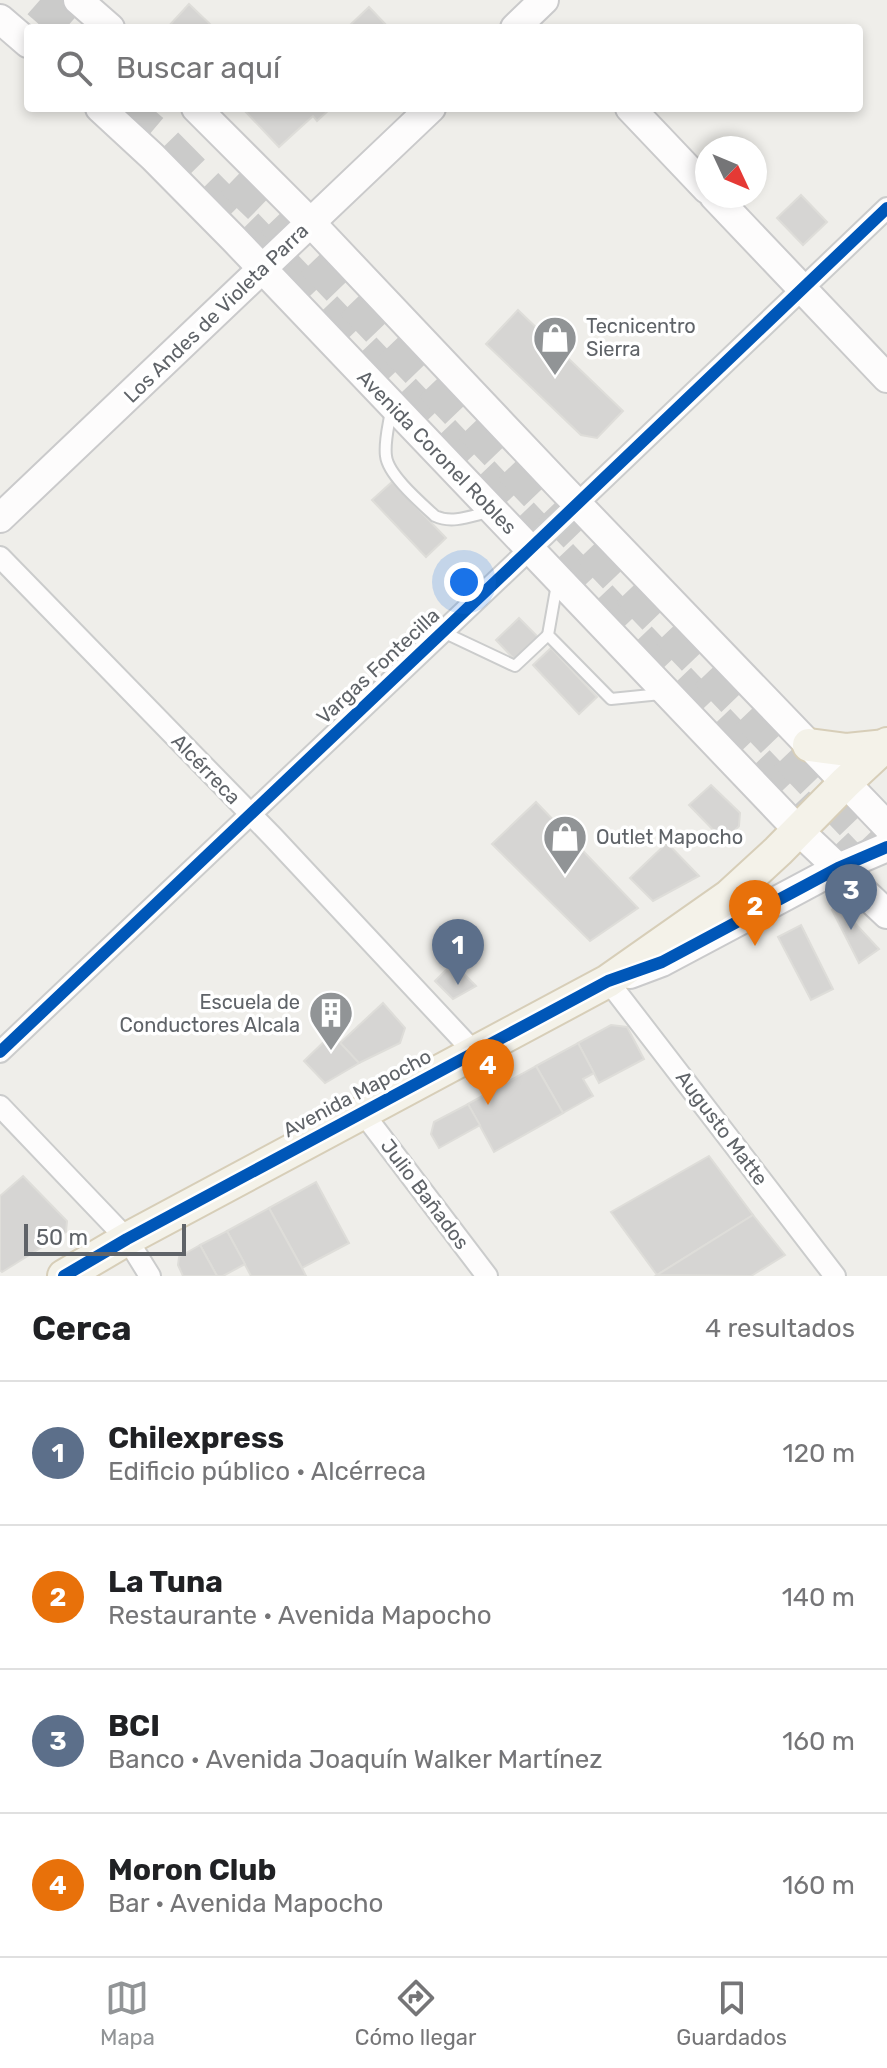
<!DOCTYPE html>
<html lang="es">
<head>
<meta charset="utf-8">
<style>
  body { margin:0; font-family:Rubik,sans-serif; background:#f2f2f2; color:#202124 }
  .compass { position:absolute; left:695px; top:136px; width:72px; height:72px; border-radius:50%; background:#fff; box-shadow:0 4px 12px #0003; rotate:134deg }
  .scale { position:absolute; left:24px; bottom:20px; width:162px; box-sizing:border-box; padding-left:8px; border:4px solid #5f6368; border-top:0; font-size:22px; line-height:28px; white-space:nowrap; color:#5f6368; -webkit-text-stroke:6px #fff; paint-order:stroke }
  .you { position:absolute; left:464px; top:582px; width:28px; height:28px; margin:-20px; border:6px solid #fff; border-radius:50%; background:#1a73e8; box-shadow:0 0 0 12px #1a73e833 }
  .badge { display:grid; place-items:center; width:52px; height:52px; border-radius:50%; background:#919496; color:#fff; font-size:26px; font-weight:700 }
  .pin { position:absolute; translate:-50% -66px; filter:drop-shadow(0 2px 4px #0008) }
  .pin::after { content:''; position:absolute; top:42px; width:28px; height:24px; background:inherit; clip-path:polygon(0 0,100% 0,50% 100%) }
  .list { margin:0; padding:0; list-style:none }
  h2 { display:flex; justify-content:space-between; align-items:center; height:104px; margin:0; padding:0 32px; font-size:34px }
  h2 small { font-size:26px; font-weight:400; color:#757577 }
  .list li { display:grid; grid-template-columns:52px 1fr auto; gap:24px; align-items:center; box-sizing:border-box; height:144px; padding:0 32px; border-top:2px solid #e0e0e0 }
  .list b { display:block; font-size:30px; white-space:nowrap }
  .list p { margin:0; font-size:26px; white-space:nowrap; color:#757577 }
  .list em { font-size:26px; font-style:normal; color:#757577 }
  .icon { flex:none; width:44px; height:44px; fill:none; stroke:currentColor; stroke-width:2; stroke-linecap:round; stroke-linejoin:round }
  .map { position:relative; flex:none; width:887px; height:1276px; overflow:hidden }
  .search { position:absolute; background:#fff; box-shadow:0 4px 12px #0003; left:24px; right:24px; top:24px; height:88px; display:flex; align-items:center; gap:20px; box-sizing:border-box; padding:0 28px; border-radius:8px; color:#757577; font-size:30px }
  .sheet { height:680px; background:#fff }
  nav { display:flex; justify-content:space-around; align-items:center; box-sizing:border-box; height:112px; border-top:2px solid #e0e0e0; background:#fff; font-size:22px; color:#757577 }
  nav a { display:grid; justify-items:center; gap:4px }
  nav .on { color:#919496 }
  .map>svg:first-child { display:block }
  .building { fill:#d6d5d3; stroke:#deddd9; stroke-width:2 }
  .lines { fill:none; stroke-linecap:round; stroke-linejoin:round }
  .highway-tunnel { stroke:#cbcbca; stroke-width:38; stroke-dasharray:38 19; stroke-linecap:butt }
  .lane-casing { stroke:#cbcccc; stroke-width:14 }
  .street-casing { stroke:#cbcccc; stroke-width:24 }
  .secondary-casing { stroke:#cacacb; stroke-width:32 }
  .primary-casing { stroke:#d7ceb8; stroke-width:36 }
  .lane { stroke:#fdfcfc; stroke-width:10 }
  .street { stroke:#fdfcfc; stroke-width:20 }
  .secondary { stroke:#fdfcfc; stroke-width:28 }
  .primary { stroke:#f4f2e9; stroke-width:32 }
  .cycleway-casing { stroke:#fff; stroke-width:17 }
  .cycleway { stroke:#0057b8; stroke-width:12 }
  .labels { text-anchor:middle; stroke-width:7; stroke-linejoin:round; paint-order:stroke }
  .street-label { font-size:20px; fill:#5f6368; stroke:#fff }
  .poi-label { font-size:20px; fill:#5f6368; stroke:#fff; text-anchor:start }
</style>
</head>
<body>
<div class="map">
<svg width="887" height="1276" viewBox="0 0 887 1276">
  <rect width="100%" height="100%" fill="#efeeea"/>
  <g class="building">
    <path d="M189,4L214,28H167Z"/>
    <path d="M369,7L389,28H347Z"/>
    <path d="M242,108H331L317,121L313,116L279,147Z"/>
    <path d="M801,195L827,222L803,245L777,218Z"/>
    <path d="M518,310L623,411L597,438L581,435L486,344Z"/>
    <path d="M392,482L446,538L426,557L372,500Z"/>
    <path d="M519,618L538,637L515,660L496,640Z"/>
    <path d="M551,648L597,697L579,714L533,665Z"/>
    <path d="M711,785L740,813L739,826L724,841L689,805Z"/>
    <path d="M536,802L638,908L590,941L492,844Z"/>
    <path d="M667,843L699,876L653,901L630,878Z"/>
    <path d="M839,906L879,949L859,963L832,910Z"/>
    <path d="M801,925L833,989L811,1000L778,937Z"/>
    <path d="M453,963L476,986L453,999L435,981Z"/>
    <path d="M383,1003L405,1028L400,1043L359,1063L340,1043Z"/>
    <path d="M611,1025L627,1027L644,1059L599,1083L578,1043Z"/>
    <path d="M332,1034L359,1063L325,1083L304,1061Z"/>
    <path d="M578,1043L594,1073L583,1079L593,1096L563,1113L536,1066Z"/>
    <path d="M536,1066L563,1113L494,1152L468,1104Z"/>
    <path d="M468,1104L480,1125L439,1148L431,1134L434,1122Z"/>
    <path d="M709,1156L753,1215L657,1275L611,1212Z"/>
    <path d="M23,1176L67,1221L66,1232L2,1272L0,1270V1196Z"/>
    <path d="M316,1182L349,1243L302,1268L269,1208Z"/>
    <path d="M269,1208L302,1268L306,1276H251L227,1231Z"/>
    <path d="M753,1215L785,1255L751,1276L657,1275Z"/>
    <path d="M227,1231L245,1264L223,1276H217L200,1245Z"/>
    <path d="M200,1245L217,1276H183L178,1265L179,1257Z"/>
  </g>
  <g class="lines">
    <g class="highway-tunnel">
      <path d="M40,0L72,28"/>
      <path d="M122,108L154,135L245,227L867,880"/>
      <path d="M234,179L267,211L887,857"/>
    </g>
    <g class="lane-casing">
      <g id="lane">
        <path d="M391,410C389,425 384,441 386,456C388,475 421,503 435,516C452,524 471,516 488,512"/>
        <path d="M557,584L548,635L611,699L661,694"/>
        <path d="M443,632L515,666L548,635"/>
      </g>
    </g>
    <g class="street-casing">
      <g id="street">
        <path d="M0,557L273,837L475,1053"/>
        <path d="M608,981L835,1276"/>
        <path d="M0,1052L530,549L887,208"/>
        <path d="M0,1106L127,1239L150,1276"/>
        <path d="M363,1113L487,1276"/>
      </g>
    </g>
    <g class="secondary-casing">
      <g id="secondary">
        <path d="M78,0L110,28"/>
        <path d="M0,19L28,43"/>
        <path d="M515,28L544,0"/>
        <path d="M100,108L153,157L234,239L799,831L887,914"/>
        <path d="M196,108L311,223L561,487L887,826"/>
        <path d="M630,108L707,189"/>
        <path d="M714,196L887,378"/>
        <path d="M0,518L431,108"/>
        <path d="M630,974L662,962L838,868L887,847"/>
      </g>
    </g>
    <g class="primary-casing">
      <g id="primary">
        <path d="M809,745L847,750L886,746"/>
        <path d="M64,1276L127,1239L608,981L729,896L778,851L845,783L887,744"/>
      </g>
    </g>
    <use href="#lane" class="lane"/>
    <use href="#street" class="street"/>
    <use href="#secondary" class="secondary"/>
    <use href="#primary" class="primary"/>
    <g class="cycleway-casing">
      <g id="cycleway">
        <path d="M0,1052L530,549L887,208"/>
        <path d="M64,1276L127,1239L608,981L662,962L838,868L887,847"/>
      </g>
    </g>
    <use href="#cycleway" class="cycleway"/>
  </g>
  <defs>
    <g id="shop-pin" transform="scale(2.3)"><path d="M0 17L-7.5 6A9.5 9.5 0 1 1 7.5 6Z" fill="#919496" stroke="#fff"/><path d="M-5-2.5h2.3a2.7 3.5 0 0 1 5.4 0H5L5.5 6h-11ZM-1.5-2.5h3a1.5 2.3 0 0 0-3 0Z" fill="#fff"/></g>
    <g id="building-pin" transform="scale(2.3)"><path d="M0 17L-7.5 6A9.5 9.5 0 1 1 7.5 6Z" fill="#919496" stroke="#fff"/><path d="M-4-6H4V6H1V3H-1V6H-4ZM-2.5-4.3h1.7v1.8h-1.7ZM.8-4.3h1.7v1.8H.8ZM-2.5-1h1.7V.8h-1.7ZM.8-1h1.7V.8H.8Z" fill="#fff"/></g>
  </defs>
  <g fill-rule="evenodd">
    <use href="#shop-pin" x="555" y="338"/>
    <use href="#shop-pin" x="565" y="837"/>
    <use href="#building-pin" x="331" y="1013"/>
  </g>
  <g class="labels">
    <g class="street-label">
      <text transform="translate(216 313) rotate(-44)" y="7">Los Andes de Violeta Parra</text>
      <text transform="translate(437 452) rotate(46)" y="7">Avenida Coronel Robles</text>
      <text transform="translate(378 666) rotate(-43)" y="7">Vargas Fontecilla</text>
      <text transform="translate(206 769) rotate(46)" y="7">Alcérreca</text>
      <text transform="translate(357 1093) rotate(-28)" y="7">Avenida Mapocho</text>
      <text transform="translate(722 1128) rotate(53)" y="7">Augusto Matte</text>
      <text transform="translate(425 1194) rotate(53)" y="7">Julio Bañados</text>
    </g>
    <g class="poi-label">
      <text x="586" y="333">Tecnicentro<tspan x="586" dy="23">Sierra</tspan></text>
      <text x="596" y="844">Outlet Mapocho</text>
      <text x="300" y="1009" text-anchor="end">Escuela de<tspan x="300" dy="23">Conductores Alcala</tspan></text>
    </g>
  </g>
</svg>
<svg class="compass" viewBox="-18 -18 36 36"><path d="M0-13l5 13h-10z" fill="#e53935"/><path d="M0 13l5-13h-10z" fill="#757577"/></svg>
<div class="scale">50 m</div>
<div class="you"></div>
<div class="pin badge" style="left:458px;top:985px;background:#5c6f8a">1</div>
<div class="pin badge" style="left:755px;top:946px;background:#e8710a">2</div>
<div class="pin badge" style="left:851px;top:930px;background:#5c6f8a">3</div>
<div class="pin badge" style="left:488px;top:1105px;background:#e8710a">4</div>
<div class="search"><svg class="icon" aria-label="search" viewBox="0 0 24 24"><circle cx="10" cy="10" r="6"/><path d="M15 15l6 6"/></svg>Buscar aquí</div>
</div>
<section class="sheet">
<h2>Cerca<small>4 resultados</small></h2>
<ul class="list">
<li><span class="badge" style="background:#5c6f8a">1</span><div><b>Chilexpress</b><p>Edificio público · Alcérreca</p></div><em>120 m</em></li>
<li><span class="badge" style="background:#e8710a">2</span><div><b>La Tuna</b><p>Restaurante · Avenida Mapocho</p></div><em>140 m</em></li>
<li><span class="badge" style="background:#5c6f8a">3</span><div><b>BCI</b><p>Banco · Avenida Joaquín Walker Martínez</p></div><em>160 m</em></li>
<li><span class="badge" style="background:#e8710a">4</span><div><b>Moron Club</b><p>Bar · Avenida Mapocho</p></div><em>160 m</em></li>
</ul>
</section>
<nav>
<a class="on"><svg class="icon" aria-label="map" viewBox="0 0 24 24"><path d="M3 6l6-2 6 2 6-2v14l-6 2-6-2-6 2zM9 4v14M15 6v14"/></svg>Mapa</a>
<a><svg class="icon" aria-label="directions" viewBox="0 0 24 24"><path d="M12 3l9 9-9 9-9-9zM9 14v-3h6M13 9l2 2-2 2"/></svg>Cómo llegar</a>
<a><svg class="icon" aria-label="saved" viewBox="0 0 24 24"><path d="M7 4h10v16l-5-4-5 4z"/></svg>Guardados</a>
</nav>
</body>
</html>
